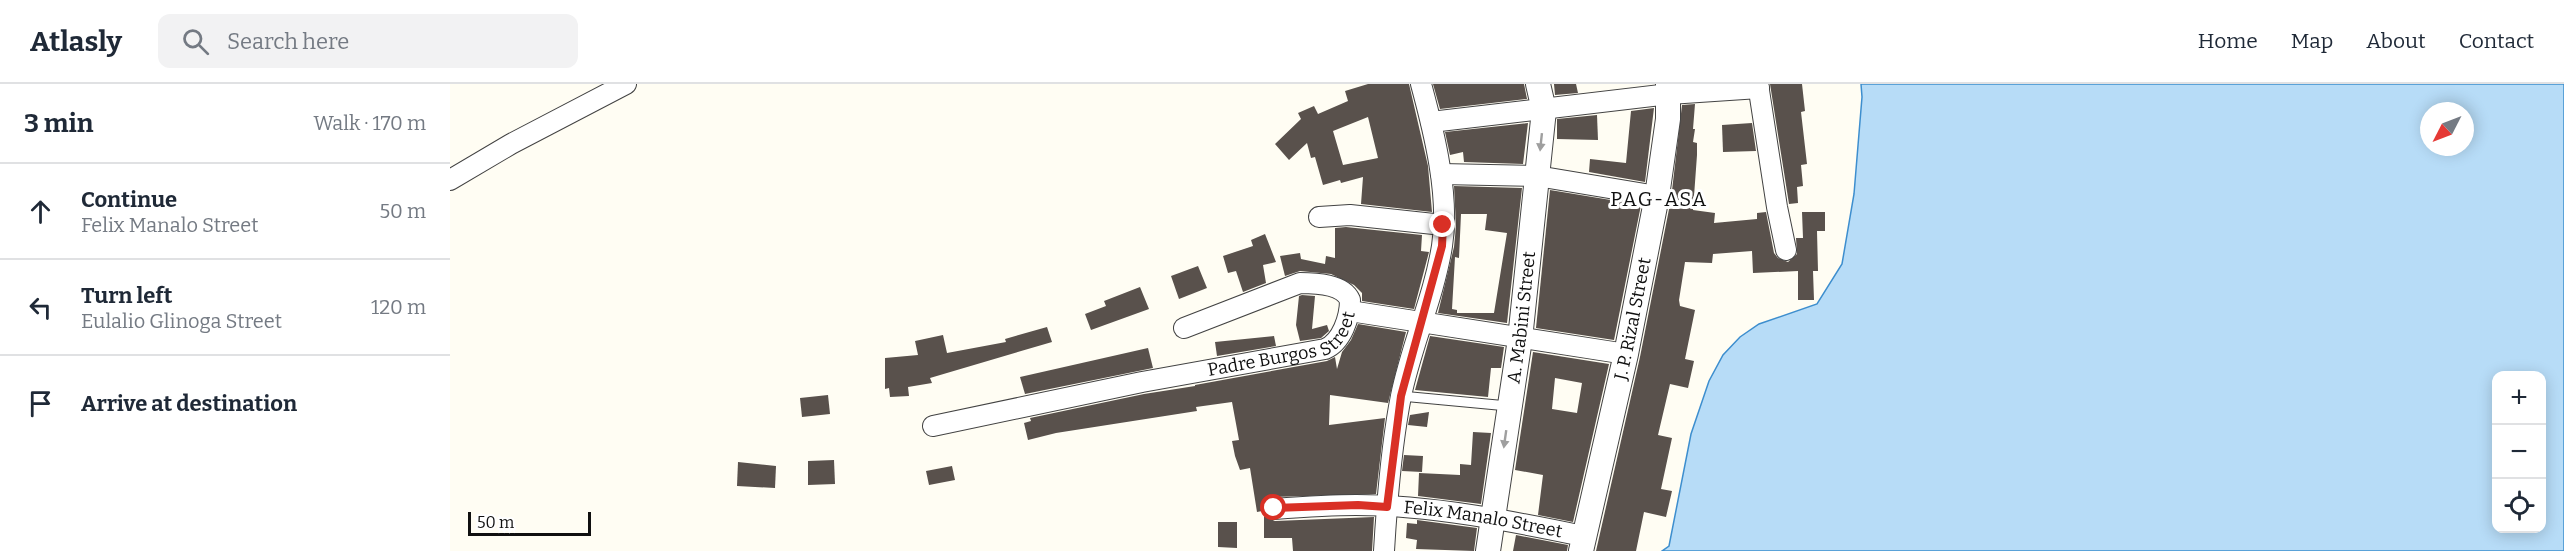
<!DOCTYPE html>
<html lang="en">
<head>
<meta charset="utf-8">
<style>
  body { margin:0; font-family:Bitter,serif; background:#f2f2f3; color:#1f2937 }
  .controls { position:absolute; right:18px; bottom:18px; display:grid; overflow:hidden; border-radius:12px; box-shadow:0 3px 15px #0003 }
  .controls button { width:54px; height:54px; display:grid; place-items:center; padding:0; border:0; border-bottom:2px solid #e0e1e3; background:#fff; color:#1f2937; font:30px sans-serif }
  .compass { position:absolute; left:1970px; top:18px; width:54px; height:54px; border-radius:50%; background:#fff; box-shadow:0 3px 15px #0003; rotate:228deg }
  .scale { position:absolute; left:18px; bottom:15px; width:123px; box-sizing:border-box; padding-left:6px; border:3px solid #101010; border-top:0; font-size:16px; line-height:21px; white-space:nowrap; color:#101010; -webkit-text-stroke:4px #fff; paint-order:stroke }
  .stop { position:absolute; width:18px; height:18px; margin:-14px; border:4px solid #d93025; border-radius:50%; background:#fff }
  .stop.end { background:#d93025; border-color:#fff; box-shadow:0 2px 6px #0008 }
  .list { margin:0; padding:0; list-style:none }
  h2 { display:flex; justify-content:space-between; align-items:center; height:78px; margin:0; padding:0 24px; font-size:26px }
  h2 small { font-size:20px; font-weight:400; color:#747a83 }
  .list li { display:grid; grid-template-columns:39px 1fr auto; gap:18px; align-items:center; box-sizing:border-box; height:96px; padding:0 24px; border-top:2px solid #e0e1e3 }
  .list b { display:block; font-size:22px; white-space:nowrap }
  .list p { margin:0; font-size:20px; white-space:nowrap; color:#747a83 }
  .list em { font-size:20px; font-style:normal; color:#747a83 }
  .icon { flex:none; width:33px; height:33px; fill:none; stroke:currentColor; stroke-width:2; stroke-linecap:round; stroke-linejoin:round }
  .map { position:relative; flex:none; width:2114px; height:467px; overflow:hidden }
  header { display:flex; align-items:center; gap:36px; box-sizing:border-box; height:84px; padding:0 30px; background:#fff; border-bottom:2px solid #e0e1e3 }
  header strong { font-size:28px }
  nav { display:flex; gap:33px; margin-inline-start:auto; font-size:21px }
  .search { width:420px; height:54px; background:#f2f2f3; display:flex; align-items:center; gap:15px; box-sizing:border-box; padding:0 21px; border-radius:12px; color:#747a83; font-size:22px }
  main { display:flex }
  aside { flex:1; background:#fff }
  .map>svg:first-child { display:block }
  .water { fill:#b7dcf7; stroke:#3d8ece; stroke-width:1.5; fill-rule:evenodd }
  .building { fill:#59514c; fill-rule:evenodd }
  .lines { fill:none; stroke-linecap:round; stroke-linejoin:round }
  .service-casing { stroke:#434343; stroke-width:11 }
  .minor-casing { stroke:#434343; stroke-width:22 }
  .tertiary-casing { stroke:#434343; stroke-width:26 }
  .service { stroke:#fff; stroke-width:9 }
  .minor { stroke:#fff; stroke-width:20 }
  .tertiary { stroke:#fff; stroke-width:24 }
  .oneway { fill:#9f9f9f }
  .route { stroke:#d93025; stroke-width:8 }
  .labels { text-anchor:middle; stroke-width:6; stroke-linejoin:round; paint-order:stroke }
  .street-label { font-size:18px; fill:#101010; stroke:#fff }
  .neighbourhood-label { font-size:20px; letter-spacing:1.5px; fill:#101010; stroke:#fff }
</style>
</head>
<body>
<header>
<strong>Atlasly</strong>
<div class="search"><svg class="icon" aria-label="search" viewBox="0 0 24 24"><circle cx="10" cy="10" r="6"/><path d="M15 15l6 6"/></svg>Search here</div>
<nav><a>Home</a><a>Map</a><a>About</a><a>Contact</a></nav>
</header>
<main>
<aside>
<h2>3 min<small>Walk · 170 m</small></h2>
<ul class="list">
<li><svg class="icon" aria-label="ahead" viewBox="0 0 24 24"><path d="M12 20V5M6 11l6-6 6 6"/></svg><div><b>Continue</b><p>Felix Manalo Street</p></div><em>50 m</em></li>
<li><svg class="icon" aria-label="left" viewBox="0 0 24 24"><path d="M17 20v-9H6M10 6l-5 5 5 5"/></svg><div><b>Turn left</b><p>Eulalio Glinoga Street</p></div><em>120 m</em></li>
<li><svg class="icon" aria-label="arrive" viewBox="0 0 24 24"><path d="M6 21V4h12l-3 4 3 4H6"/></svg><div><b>Arrive at destination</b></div></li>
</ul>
</aside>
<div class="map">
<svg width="2114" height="467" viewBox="0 0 2114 467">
  <rect width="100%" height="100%" fill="#fffdf3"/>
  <path class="water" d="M1411,0H2114V467H1212L1219,462L1241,350L1259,297L1273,271L1290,253L1309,240L1367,220L1392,180L1404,110L1412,13ZM1979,27H2015V63H1979ZM2046,292H2092V444H2046Z"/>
  <g class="building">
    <path d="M918,0H959L978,82L982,128L911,120L913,93L891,99L890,96L873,101L865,73L861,74L857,59L839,76L825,60L851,35L848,29L864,22L868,30L898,17L895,7ZM918,33L928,74L893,81L883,47Z"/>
    <path d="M983,0H1074L1077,15L990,25Z"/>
    <path d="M1104,0H1126L1128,9L1105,11Z"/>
    <path d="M1320,0H1352L1355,27L1351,28L1357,80L1351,81L1353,102L1347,103L1348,119L1339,120Z"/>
    <path d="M1245,20L1243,45H1245L1243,58L1247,59V71L1243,126L1265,129L1264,139L1307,135V129L1316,128L1324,169L1328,174L1338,178L1347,170L1346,154H1353L1352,128H1375V147H1367L1368,187H1363L1364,216H1348V187L1303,189L1302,167L1263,170L1262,179L1235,178L1229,216L1230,222L1245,226L1235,275L1244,277L1238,304L1220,300L1208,351L1222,354L1211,405L1222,407L1216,433L1194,428L1186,467H1146L1190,273L1221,115L1232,21Z"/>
    <path d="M1204,24L1195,98L1139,88L1140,75L1176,79L1181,27Z"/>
    <path d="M1147,31L1148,56L1107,55V35Z"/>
    <path d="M1078,39L1073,80L1014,78L1013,68L1000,71L995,48Z"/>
    <path d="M1302,39L1306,67L1273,68L1272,41Z"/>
    <path d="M1004,102L1072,104L1057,239L988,229L1004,163L1006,143ZM1011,130H1037L1035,146L1057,149L1044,229H1007V226L1002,225L1005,173L1009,174Z"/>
    <path d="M1100,106L1191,121L1164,256L1086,244Z"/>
    <path d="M896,143L972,151L971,167L979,168L964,225L912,217V209L904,201L881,190L850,187L835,192L830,172L850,169L851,175L875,180L876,172L885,174V144Z"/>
    <path d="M815,150L826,178L813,181L816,199L793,208L786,187L778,189L773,172L803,162L801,156Z"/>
    <path d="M748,182L757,204L729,215L721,192Z"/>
    <path d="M690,203L699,225L641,246L635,230L656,222L654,217Z"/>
    <path d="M852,211L865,212L862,245L877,241L879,247L871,254L850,257L846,241L849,212Z"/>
    <path d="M908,240L956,248L938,319L880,311L879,341L935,334L926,410L823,413L814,419L812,427L807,428L800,384L790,386L785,372L782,357L789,356L782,318L746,323L747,327L606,349L578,356L574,339L581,337L580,334L694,310L745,302V301L877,277L885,273L887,285L892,268L901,256Z"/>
    <path d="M597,243L602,258L480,294L482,299L458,303L459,312L440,313L439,304L435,305V274L468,271L465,257L493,251L497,269L556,258L555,255Z"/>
    <path d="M824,252L826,262L767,272L765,258Z"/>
    <path d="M980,252L1054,263L1051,284H1041L1038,313L965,306Z"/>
    <path d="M698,264L703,284L575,310L570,293Z"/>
    <path d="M1083,268L1159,280L1123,438L1088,431L1093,391L1065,386ZM1105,294L1132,299L1127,329L1102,325Z"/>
    <path d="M378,311L380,330L352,333L350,314Z"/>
    <path d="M979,328L977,343L958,341L960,331Z"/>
    <path d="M1023,348L1041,349L1031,420L968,412L969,389L1010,391V380L1021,381Z"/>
    <path d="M954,371L973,372L972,388L952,387Z"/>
    <path d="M384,376L385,400L358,401V377Z"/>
    <path d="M288,378L326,382L325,404L287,402Z"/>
    <path d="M502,382L505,396L479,401L476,387Z"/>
    <path d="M814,432L825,437L924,433L922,467H843L842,454H814Z"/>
    <path d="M967,436L1027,444L1024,467L966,465L967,456L956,454L957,439L967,440Z"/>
    <path d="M768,438H787V464L768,463Z"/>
    <path d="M1066,451L1118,461L1117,467H1063Z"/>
  </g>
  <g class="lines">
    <g class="service-casing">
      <path id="service" d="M951,312L1058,322"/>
    </g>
    <g class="minor-casing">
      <g id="minor">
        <path d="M1308,0L1327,123L1336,166"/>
        <path d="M981,38L1219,10L1309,4"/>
        <path d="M991,90L1087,92L1207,112"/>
        <path d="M0,96L61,60L176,0"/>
        <path d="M869,133L900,131L993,141"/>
        <path d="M900,227L1176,270"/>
        <path id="s1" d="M483,342L692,298L875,265C892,258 900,233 900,216C893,200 865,199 850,199L734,244"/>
        <path id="s2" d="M824,425C851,423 879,421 906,421C980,421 1061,437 1133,452"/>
        <path d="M934,467C937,416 941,363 951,312C961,262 984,213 992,162C1000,112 984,48 971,0"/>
      </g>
    </g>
    <g class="tertiary-casing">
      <g id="tertiary">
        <path id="s3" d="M1038,467L1070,255L1094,26L1088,0"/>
        <path id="s4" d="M1131,467L1176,270L1207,112L1218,35V0"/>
      </g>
    </g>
    <use href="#service" class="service"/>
    <use href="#minor" class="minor"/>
    <use href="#tertiary" class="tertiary"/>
  </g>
  <defs><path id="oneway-solid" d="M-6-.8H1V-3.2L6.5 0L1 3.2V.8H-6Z" transform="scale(1.5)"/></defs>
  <g class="oneway">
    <use href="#oneway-solid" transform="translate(1091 58) rotate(96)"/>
    <use href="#oneway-solid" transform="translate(1055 355) rotate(98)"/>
  </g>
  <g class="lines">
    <path class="route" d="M824,424L908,421L937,423L951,312L992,162L993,141"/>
  </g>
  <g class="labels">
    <g class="street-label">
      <text dy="6" stroke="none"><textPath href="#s3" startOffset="236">A. Mabini Street</textPath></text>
      <text dy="6" stroke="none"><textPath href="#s4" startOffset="238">J. P. Rizal Street</textPath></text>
      <text dy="6" stroke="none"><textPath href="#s1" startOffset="363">Padre Burgos Street</textPath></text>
      <text dy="6" stroke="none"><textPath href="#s2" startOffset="210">Felix Manalo Street</textPath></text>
    </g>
    <g class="neighbourhood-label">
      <text x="1209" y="122">PAG-ASA</text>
    </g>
  </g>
</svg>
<div class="controls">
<button>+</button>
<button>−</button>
<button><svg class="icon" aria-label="locate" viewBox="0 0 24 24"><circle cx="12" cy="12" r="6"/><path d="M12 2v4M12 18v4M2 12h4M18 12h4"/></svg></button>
</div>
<svg class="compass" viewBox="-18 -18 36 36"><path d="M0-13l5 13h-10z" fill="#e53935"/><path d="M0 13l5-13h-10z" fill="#747a83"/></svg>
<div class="scale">50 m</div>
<div class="stop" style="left:824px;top:424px"></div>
<div class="stop end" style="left:993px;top:141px"></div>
</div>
</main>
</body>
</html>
